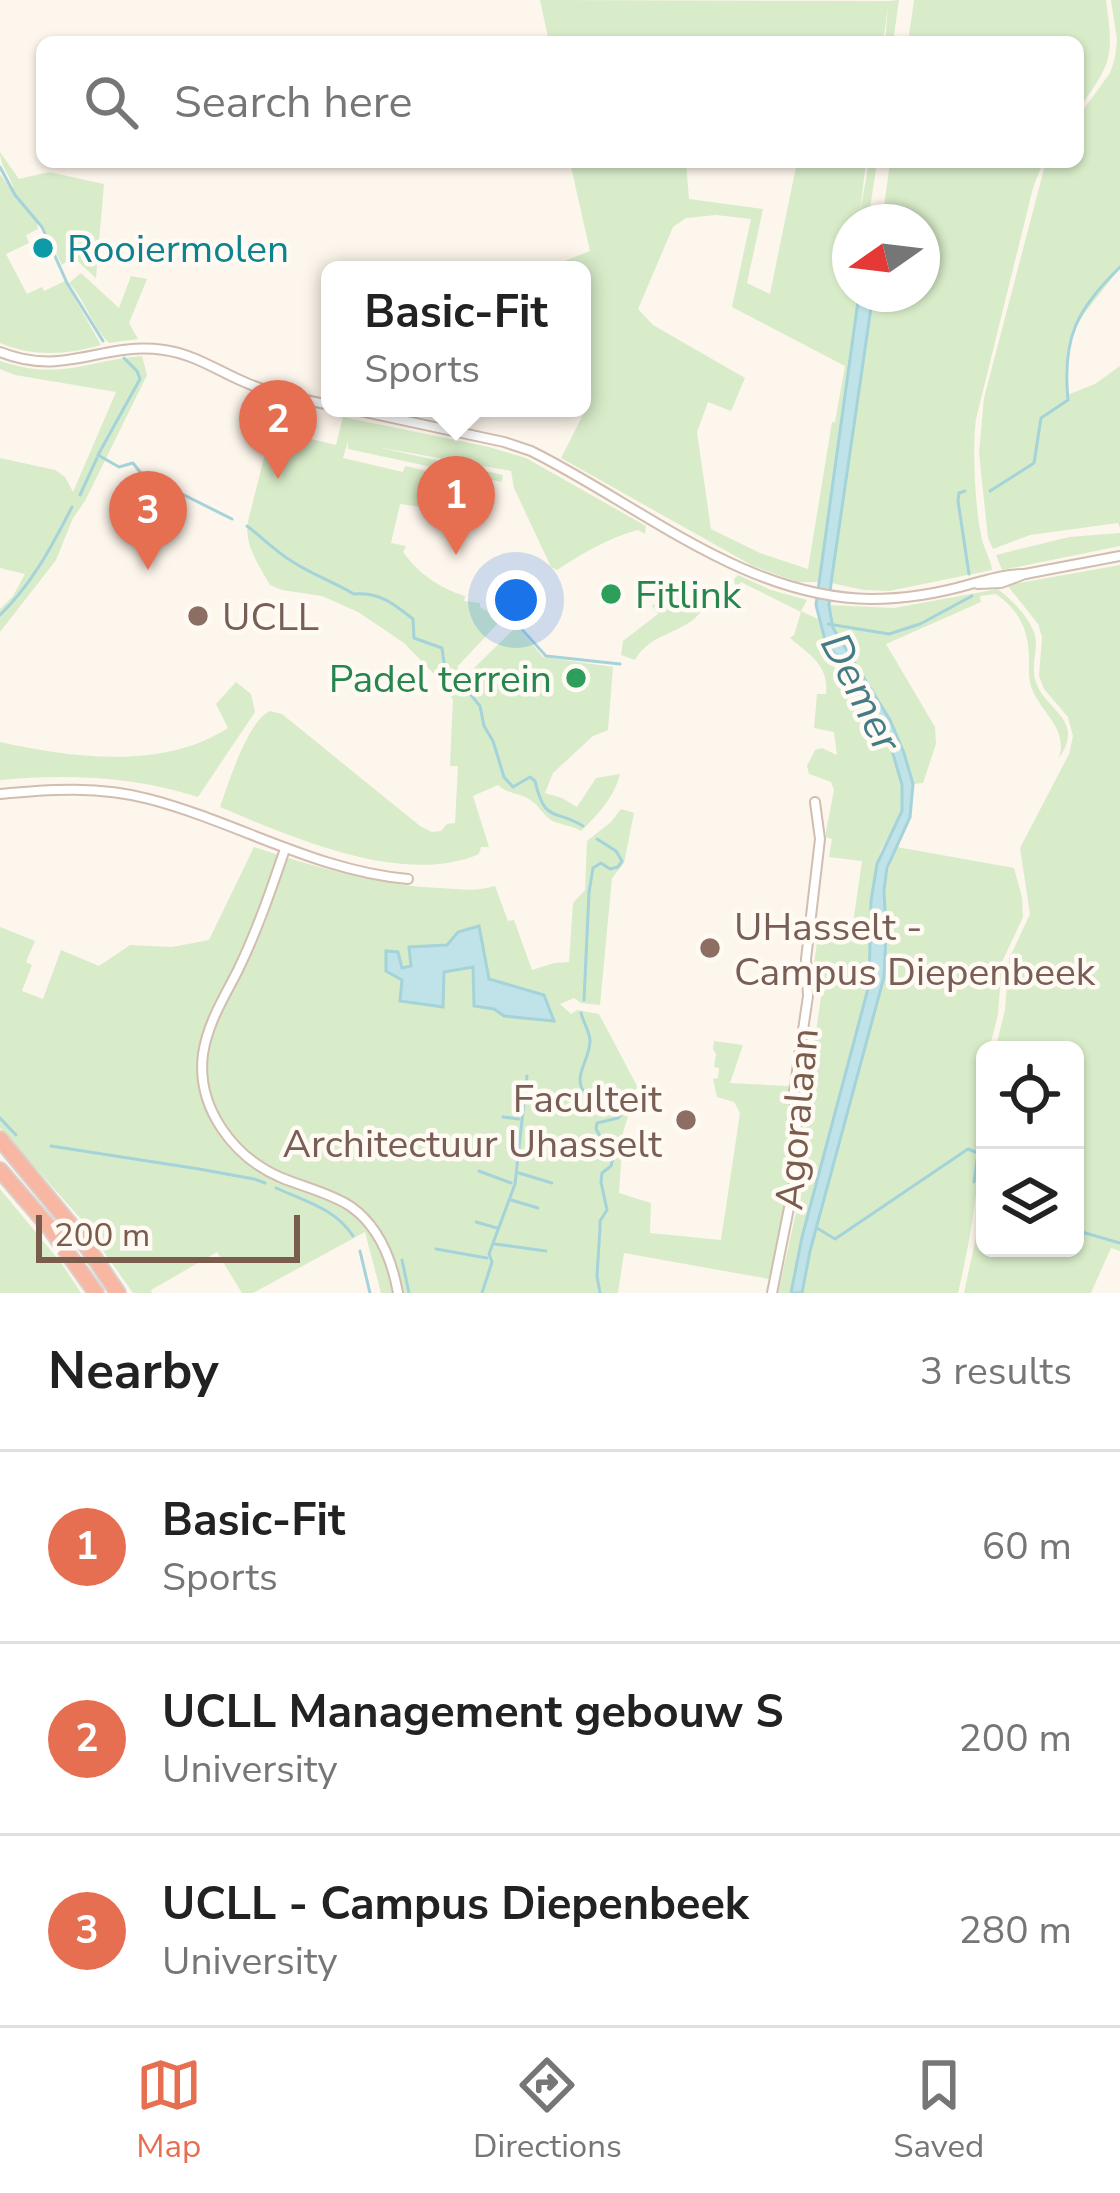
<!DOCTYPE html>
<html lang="en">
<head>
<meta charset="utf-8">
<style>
  body { margin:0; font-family:"Nunito Sans",sans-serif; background:#f6f6f6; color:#222 }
  .controls { position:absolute; right:36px; bottom:36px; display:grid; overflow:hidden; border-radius:18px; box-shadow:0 3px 9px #0004 }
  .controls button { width:108px; height:108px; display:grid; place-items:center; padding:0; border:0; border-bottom:3px solid #e0e0e0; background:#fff; color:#222; font:60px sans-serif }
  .compass { position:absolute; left:832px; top:204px; width:108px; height:108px; border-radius:50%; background:#fff; box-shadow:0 3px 9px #0004; rotate:256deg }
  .scale { position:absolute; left:36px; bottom:30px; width:264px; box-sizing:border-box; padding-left:12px; border:6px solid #7a5c4d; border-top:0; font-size:33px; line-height:42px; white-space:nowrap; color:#7a5c4d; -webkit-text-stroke:9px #fffaf3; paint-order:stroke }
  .you { position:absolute; left:516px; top:600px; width:42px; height:42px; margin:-30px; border:9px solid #fff; border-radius:50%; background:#1a73e8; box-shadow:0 0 0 18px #1a73e833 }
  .badge { display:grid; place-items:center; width:78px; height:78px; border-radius:50%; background:#e76f51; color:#fff; font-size:39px; font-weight:700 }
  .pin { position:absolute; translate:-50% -99px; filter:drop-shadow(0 3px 6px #0008) }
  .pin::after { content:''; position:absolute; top:63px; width:42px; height:36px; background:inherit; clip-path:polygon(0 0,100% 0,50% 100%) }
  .popup { position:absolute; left:321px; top:261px; width:270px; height:156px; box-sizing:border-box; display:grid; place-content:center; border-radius:18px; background:#fff; filter:drop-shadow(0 3px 9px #0005); font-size:39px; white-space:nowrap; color:#767676 }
  .popup b { font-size:45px; color:#222 }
  .popup::after { content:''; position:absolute; left:50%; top:100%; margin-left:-24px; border:24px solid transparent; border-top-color:#fff }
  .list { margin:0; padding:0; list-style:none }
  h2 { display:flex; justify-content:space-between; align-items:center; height:156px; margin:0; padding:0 48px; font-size:51px }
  h2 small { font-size:39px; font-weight:400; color:#767676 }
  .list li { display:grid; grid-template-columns:78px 1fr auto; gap:36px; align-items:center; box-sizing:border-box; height:192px; padding:0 48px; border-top:3px solid #e0e0e0 }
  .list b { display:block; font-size:45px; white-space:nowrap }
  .list p { margin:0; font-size:39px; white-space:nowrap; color:#767676 }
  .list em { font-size:39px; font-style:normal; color:#767676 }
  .icon { flex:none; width:66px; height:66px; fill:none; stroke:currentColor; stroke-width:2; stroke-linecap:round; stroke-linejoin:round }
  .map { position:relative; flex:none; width:1120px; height:1293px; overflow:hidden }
  .search { position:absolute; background:#fff; box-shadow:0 3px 9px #0004; left:36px; right:36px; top:36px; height:132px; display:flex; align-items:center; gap:30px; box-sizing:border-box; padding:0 42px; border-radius:18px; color:#767676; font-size:45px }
  .sheet { height:732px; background:#fff }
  nav { display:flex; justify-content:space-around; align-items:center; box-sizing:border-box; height:168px; border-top:3px solid #e0e0e0; background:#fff; font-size:33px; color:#767676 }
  nav a { display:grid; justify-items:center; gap:6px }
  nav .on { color:#e76f51 }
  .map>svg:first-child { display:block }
  .green { fill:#d8ecc9; fill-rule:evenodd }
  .water { fill:#bfe3e8; stroke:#a5d3da; stroke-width:3 }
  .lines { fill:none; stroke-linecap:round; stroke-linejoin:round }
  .stream { stroke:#a5d3da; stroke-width:3 }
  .street-casing { stroke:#d1beb0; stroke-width:12 }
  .highway-casing { stroke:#dad1cd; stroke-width:18 }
  .street { stroke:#fff; stroke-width:8 }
  .highway { stroke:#f7b7a3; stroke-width:14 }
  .culture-dot { fill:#0f9aa8; stroke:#fffaf3; stroke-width:4.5 }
  .leisure-dot { fill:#2e9e5b; stroke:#fffaf3; stroke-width:4.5 }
  .education-dot { fill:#8d6e63; stroke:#fffaf3; stroke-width:4.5 }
  .labels { text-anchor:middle; stroke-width:9; stroke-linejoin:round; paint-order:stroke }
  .culture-label { font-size:39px; fill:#0d838f; stroke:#fffaf3; text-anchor:start }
  .leisure-label { font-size:39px; fill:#27864d; stroke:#fffaf3; text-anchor:start }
  .education-label { font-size:39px; fill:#785e54; stroke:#fffaf3; text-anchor:start }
  .street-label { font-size:39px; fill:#7a5c4d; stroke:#fffaf3 }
  .water-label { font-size:42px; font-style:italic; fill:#437c86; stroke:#fffaf3 }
</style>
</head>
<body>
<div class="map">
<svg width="1120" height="1293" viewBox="0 0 1120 1293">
  <rect width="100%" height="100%" fill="#fdf6ec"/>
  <g class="green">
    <path d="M540,0L889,1L899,0L893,42H885L888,7L883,42H549Z"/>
    <path d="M914,0H1106C1114,59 1112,62 1078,110V42H908Z"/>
    <path d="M1111,0H1120V268L1083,315L1074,330L1067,351V395L1095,384L1120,366V528L1118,523L1030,535L993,549L988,538L979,453L984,398L1044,169L1049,162H1078V117L1110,73L1115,58L1117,40Z"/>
    <path d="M0,152L19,179L49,172L104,184L96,278L73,257L62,265L41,223L37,225L38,229L26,235L29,243L6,254L27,294L42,287L44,291L65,281L101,345C66,355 34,357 0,343V174L14,193C13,177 0,168 0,152Z"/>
    <path d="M570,162H686L689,199L763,209L747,283L770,294L797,162H866L860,212L869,162H877L868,222H850V294H859L820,582H797L753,566L561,458L586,409L582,407V270H542L590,251ZM716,215L751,219L732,307L845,366L835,422H832L808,569L760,553L711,529L697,432L708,402L731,411L745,378L653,325L638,309L673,227L686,218Z"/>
    <path d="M890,162H1043L1033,188L976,419C972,449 975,514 983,543C986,553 991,560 992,570L889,591L864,590L831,583L873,294H922V222H882Z"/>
    <path d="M81,273L119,308L131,276L147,279L129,323L138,339L109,343C91,325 86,301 69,283Z"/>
    <path d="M142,356L147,375L85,501L73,518L56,560L0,632V609L13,596L25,574L0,568V458L55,470L65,477L73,492L116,392L15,375L0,369V361C61,381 84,361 142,356Z"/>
    <path d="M278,403L309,411L303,437L336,445L343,417L489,447L526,458L646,526L645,534L638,530C608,538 583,553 557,570L551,567L514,488L511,471L377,447L503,475L502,482L348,449V441L343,458L403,472L405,466L455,477L454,481L438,478L432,499L423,498L421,507L400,504L391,543L406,546L403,552C419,574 439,588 465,596L464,601L480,603V607L502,619L457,667L464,678L517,626L543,657L613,667L608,730L593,736L553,773L545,793L562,798L577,807L596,778L620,774C615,796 597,816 581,831C571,825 560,825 551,820C542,814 538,803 527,798C516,792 508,794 498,785L473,796L489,847H481L479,854C403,887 291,837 220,807C229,782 247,722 270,711L282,714L420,826L432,832L441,831L447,824L455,823L458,766H450L453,700L441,681L404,643L358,612L322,596L282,590L270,585C258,564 244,545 248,521Z"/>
    <path d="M1120,533V546L1002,570L996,555L1069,537Z"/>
    <path d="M1120,565V1251L1111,1248L1091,1293H964L976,1237L985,1151V1248H1075V1050H995L1005,1010L1009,959L1030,914L1020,848L1069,754L1073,736L1068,717L1044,689L1039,676L1042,637L1038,624L1007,585Z"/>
    <path d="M738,575L771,590L807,600L801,611L818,619L826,644L842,662L884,725L897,762L902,785V812L881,850L877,864L871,901L869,985L802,1237L791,1293H778L801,1190L803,1149L799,1094L812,1059L821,997L820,986L813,972L820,920L853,923L862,861L829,857L832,839L825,837L834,790L831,782L809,774L807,766L815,750L822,748L837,755L834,732L814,728L817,694H826C829,665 810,655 790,638L794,635L801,612L741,582L738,586L735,585L734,579Z"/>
    <path d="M667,589L702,610C685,635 651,631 635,660L621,655L623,641L658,614L652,606L664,596Z"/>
    <path d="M998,589C1013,601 1036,623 1036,643C1036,656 1031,669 1036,682C1045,711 1086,719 1059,758C1068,728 1042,714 1032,689C1028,679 1029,670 1029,660C1029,631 1020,611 996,594L980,596L981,602L886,644L935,727L936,744L923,783L913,784C907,763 901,742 891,722C871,684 833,650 829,605L894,608Z"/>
    <path d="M236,682L251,694L255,712L198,797C132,776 68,774 0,780V742C71,758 164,770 228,728L216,704Z"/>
    <path d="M621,809L634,813L624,863L612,878L600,1005L581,1003L574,998L560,1004L571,1014L577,1010L599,1014L637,1086L623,1133L619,1193L651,1203L650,1233L721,1240L740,1113L734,1102L717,1097L713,1079L718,1078L719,1068L714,1067L716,1054L713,1049L714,1041L743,1045L730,1083L788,1086L793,1165L769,1279L624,1253L618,1293H381L365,1232L253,1293H242L217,1252L151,1290L152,1293H133L80,1218L0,1128V927L35,941L26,962L32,965L22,991L43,999L61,950L99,966L130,945L172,947L209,940L254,847C316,867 374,885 439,888C460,889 475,892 495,886L508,921L514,920L532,970L554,963L569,962L573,903L585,890L587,841L611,822ZM479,927L488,979L544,995L494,1009L475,1006L474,967L444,972L400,1001L402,980L398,953L402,968L412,966L409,947L448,945L458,932Z"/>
    <path d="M897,847L1014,868L1022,897L1023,917L1002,962L998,1014L989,1050H985C985,1131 977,1214 958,1293H803L810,1251L884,977C886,934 877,886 897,847Z"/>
    <path d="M0,1189L62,1264L81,1293H0Z"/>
  </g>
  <g class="water">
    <path d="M859,294H873L831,583L829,606L833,628L890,720L904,753L913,784L910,817L887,868L884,890L886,934L884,977L810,1251L802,1293H791L802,1237L869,985L871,901L877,864L902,811V785L887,733L842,662L826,644L816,605Z"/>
    <path d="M479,926L489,979L544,995L554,1021L504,1016L494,1009L474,1006L473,967L444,972L443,1007L400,1001L402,980L386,971V951L398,952L402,968L411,966L409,947L447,945L458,932Z"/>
  </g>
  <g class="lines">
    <g class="stream">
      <path d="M0,167L15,195L42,227L67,283L103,341"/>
      <path d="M124,358L137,371L140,379L98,455L119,467L133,463L147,481H165L182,494L232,519"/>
      <path d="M965,491L959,493L958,501L969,574"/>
      <path d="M990,491L1034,463L1041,418L1068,400C1062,338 1076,311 1120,267"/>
      <path d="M80,495L97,458"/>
      <path d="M247,526C263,538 275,551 293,562C313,575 334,582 354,594C380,592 394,604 413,619L414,638L442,648L444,663L449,669"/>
      <path d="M0,615C32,584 52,546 72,507"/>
      <path d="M517,624L546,656L620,664"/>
      <path d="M828,624L889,634L920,624L972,596"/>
      <path d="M462,684L480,706L484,726L493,741L504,777L513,787L530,777L535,781C545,824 554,808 583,826"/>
      <path d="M584,1000L589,892L593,868L601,863L610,869L618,867L622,861L616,851L597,839"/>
      <path d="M581,1013C583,1022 590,1032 590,1041C589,1064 571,1075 586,1096L603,1087L609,1089L622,1114L618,1118L597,1123L596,1129L613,1158L611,1166L602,1173L601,1182L607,1210L600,1221V1228L597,1276L600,1293"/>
      <path d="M503,1117L519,1119"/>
      <path d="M0,1118L16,1135"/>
      <path d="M51,1146L199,1169L254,1179L265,1183"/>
      <path d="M479,1171L511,1183"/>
      <path d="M519,1173L552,1183"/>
      <path d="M276,1188C305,1201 336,1209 353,1236"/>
      <path d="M511,1200L538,1208"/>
      <path d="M476,1222L497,1228"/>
      <path d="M817,1228L835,1239L968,1149L978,1153L974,1182"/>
      <path d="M1075,1230L1120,1243"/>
      <path d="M495,1244L546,1251"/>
      <path d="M436,1249L487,1258"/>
      <path d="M360,1251L370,1293"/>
      <path d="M402,1260L409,1293"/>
      <path d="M482,1293L492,1262L489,1254L515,1184L527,1076"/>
    </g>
    <g class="street-casing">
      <g id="street">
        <path d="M0,352C65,378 102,341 164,350C195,354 221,373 249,384C275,395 303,399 330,405"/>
        <path d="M346,408L504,442L531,451C640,505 745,598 871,599C904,599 940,593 971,584C990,579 1005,574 1025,574"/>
        <path d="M978,584L1001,583L1025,574L1120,556"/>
        <path d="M0,794C50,789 100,786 149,799C237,822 316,871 408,879"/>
        <path d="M285,849C271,890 257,931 238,970C224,998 208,1022 203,1054C196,1108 234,1158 282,1178C304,1187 330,1193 350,1206C379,1226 392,1260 398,1293"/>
        <path d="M772,1293L795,1178L798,1145L794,1091L808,996L806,959L820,839L815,802"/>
      </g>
    </g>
    <g class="highway-casing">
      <g id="highway">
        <path d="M0,1139L79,1235L118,1293"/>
        <path d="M0,1170L49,1227L96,1293"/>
      </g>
    </g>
    <use href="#street" class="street"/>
    <use href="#highway" class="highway"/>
  </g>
  <circle class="culture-dot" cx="43" cy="248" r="12"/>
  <g class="leisure-dot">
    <circle cx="611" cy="594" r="12"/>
    <circle cx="576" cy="678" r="12"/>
  </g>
  <g class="education-dot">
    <circle cx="198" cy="616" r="12"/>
    <circle cx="710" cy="948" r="12"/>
    <circle cx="686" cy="1120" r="12"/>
  </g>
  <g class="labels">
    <g class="culture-label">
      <text x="67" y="262">Rooiermolen</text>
    </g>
    <g class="leisure-label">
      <text x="635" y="608">Fitlink</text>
      <text x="552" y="692" text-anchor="end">Padel terrein</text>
    </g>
    <g class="education-label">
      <text x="222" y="630">UCLL</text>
      <text x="734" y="940">UHasselt -<tspan x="734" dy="45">Campus Diepenbeek</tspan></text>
      <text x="662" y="1112" text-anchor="end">Faculteit<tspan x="662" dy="45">Architectuur Uhasselt</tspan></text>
    </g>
    <g class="street-label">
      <text transform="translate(796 1119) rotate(-85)" y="14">Agoralaan</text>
    </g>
    <g class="water-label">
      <text transform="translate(862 692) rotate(63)" y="15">Demer</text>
    </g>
  </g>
</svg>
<div class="controls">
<button><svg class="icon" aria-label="locate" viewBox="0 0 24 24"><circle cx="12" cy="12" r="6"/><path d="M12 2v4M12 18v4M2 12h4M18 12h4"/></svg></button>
<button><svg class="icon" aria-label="layers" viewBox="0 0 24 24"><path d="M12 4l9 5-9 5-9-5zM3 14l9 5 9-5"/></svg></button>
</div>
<svg class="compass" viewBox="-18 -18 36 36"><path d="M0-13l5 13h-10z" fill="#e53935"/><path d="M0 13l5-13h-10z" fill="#767676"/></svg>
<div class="scale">200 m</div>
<div class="you"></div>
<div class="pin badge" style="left:456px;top:555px">1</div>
<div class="popup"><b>Basic-Fit</b>Sports</div>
<div class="pin badge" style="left:278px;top:479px">2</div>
<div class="pin badge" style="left:148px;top:570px">3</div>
<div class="search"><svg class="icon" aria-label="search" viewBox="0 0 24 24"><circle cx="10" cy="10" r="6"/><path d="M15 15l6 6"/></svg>Search here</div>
</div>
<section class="sheet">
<h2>Nearby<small>3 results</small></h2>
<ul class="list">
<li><span class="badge">1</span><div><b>Basic-Fit</b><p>Sports</p></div><em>60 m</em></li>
<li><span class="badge">2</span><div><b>UCLL Management gebouw S</b><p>University</p></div><em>200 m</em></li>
<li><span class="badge">3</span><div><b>UCLL - Campus Diepenbeek</b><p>University</p></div><em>280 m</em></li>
</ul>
</section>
<nav>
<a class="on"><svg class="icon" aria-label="map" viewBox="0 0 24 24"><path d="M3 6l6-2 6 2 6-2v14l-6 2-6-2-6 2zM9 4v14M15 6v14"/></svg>Map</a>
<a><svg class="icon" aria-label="directions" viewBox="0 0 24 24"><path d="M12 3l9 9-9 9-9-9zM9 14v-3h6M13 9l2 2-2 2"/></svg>Directions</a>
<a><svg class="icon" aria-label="saved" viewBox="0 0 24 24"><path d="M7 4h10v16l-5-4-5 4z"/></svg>Saved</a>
</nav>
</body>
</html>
